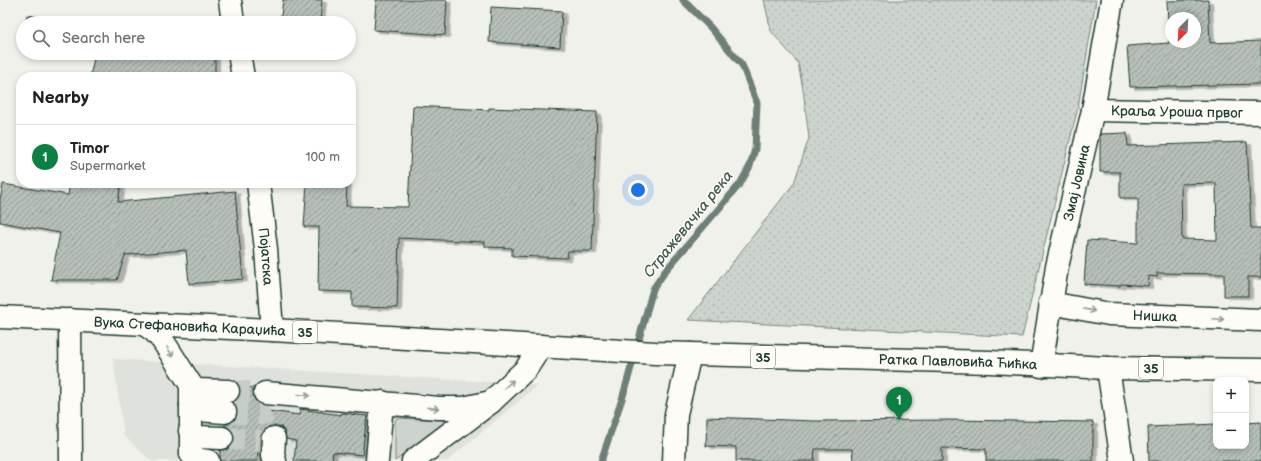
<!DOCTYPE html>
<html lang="en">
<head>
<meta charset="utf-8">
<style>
  body { margin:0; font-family:"Balsamiq Sans",sans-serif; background:#f2f2f2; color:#202124 }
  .controls { position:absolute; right:12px; bottom:12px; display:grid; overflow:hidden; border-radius:8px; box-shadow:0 2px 6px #0003 }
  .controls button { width:36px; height:36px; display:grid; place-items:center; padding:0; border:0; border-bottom:1px solid #e0e0e0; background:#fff; color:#202124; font:20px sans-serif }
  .compass { position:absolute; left:1165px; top:12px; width:36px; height:36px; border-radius:50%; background:#fff; box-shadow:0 2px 6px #0003; rotate:204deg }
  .you { position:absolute; left:638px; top:190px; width:14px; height:14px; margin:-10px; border:3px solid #fff; border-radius:50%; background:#1a73e8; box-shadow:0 0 0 6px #1a73e833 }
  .badge { display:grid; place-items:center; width:26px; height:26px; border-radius:50%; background:#0b8043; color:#fff; font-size:13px; font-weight:700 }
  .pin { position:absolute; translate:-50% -33px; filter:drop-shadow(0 1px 2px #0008) }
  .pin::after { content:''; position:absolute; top:21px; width:14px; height:12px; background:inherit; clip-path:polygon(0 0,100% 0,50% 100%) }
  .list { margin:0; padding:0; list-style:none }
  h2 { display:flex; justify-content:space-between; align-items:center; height:52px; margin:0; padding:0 16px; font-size:17px }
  h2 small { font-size:13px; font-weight:400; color:#757577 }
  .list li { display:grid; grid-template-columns:26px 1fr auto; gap:12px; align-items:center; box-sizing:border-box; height:64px; padding:0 16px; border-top:1px solid #e0e0e0 }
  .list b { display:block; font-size:15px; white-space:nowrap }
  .list p { margin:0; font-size:13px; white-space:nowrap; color:#757577 }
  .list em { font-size:13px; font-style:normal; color:#757577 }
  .icon { flex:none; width:22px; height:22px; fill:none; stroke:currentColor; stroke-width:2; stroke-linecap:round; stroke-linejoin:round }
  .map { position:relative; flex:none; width:1261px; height:461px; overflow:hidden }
  .search { position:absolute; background:#fff; box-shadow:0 2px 6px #0003; left:16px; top:16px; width:340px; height:44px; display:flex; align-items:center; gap:10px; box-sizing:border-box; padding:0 14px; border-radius:22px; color:#757577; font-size:15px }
  .panel { position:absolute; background:#fff; box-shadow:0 2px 6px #0003; left:16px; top:72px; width:340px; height:116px; border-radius:16px }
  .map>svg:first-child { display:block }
  .built { fill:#dfe2dc }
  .grass { fill:#cdd3cd; stroke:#768880 }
  .park { fill:url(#park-dots); stroke:#768880 }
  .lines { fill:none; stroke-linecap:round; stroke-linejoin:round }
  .stream { stroke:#6c8077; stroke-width:7 }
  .building { fill:url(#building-hatch); stroke:#1f3d34; fill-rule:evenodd; filter:url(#shadow) }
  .minor-tunnel { stroke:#c6cdc6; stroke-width:22; stroke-dasharray:22 11; stroke-linecap:butt }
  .minor-casing { stroke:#1f3d34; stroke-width:25 }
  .major-casing { stroke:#1f3d34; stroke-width:25 }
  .minor { stroke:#fdfcf7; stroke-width:22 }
  .major { stroke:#fdfcf7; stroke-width:22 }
  .oneway { stroke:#8e9c96 }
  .labels { text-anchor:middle; stroke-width:3; stroke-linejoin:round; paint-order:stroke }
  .shield { fill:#fdfcf7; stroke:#62766e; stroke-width:1 }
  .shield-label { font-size:13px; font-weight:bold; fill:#1f3d34 }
  .street-label { font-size:14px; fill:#1f3d34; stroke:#fdfcf7 }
  .water-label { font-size:15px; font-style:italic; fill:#455e56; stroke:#fdfcf7 }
</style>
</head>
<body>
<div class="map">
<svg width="1261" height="461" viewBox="0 0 1261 461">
  <defs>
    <pattern id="park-dots" width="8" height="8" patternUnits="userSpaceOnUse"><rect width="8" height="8" fill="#cdd3cd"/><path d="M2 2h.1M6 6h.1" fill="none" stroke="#b0b6b1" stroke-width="1.8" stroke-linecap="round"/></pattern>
    <pattern id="building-hatch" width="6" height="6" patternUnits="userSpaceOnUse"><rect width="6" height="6" fill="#b6bfb8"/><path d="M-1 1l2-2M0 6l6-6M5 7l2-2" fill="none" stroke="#939c96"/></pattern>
    <filter id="shadow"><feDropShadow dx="4.5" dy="2.5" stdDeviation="0" flood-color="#0004"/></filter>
  </defs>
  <rect width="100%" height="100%" fill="#f0f1eb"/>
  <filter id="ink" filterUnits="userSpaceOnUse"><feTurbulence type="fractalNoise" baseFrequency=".025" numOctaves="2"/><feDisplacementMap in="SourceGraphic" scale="8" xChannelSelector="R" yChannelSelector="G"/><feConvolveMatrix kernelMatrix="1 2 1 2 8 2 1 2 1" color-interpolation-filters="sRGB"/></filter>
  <g filter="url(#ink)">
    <path class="built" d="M113,359L538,385L447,461H151L124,436Z"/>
    <path class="grass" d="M397,418L444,420L447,422L395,461V420Z"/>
    <path class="park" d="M764,0H1096L1078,107L1022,337L688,320L794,183L809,138L803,89L798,63L771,31Z"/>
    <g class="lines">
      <path class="stream" d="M601,461L623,396L653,289L666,270L740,184L750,166L755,149L757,103L742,65L710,27L683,0"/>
    </g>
    <g class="building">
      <path d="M283,0H322L320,23H280Z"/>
      <path d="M376,0H447L445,35L374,30Z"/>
      <path d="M1208,0L1210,43L1261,41V84L1130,87L1127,46L1169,43L1167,1ZM1171,18H1195V42H1171Z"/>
      <path d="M491,7L562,11L560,47L489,42Z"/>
      <path d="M27,15L60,20L59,23H26Z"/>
      <path d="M95,53H215V77H90Z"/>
      <path d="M413,106L489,110V108L597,112L592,251H568L567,258L512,256V248L485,247V242L399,238L397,308L352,307V292L318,291L319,227H304L307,183H347L346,206L408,207Z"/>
      <path d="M1127,133L1128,146L1247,142L1251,228H1261V277H1248V296H1224V274L1157,273V277L1149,276L1148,286L1121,284L1120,286L1084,284L1087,240L1138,243V198H1120V172H1100V134ZM1216,183L1217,240L1182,239L1181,184Z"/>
      <path d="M70,183H121L118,202L235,191L243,279L189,284L186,250L125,255L117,280H51L60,233L0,222V200L3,184L68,195Z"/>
      <path d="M239,386L254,388V398L258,403L262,405L261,410L300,415V409L341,415V413L367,416L362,455L333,452L332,461H294L296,441L286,439L285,432L281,427L274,426L268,427L260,436L257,461H220V450L228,449L232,445L234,439L233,432L224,426L236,419L237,412L236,407L233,402L239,397Z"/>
      <path d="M707,417L814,421L946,420L1093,422V461H986V449L942,448V461H853L852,449H815L814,461H736V447L706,446Z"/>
      <path d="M1261,422V461H1149L1148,427L1216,424V446H1246V423Z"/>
    </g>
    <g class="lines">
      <g class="minor-tunnel">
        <path d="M228,391L264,393"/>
        <path d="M225,412L262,414L270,411"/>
        <path d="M222,438L260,441"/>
      </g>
      <g class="minor-casing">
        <g id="minor">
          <path d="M230,0L233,23"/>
          <path d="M239,53L243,77"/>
          <path id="s1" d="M1093,110L1261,113"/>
          <path id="s2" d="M258,183L266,249L272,330"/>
          <path id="s3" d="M1050,303L1109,314L1261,320"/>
          <path d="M70,320L71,461"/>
          <path d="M144,324L154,331L163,341L191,385V454L196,459L208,461"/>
          <path id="s4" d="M1041,366L1057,267L1093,110L1112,0"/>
          <path d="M1108,368L1122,461"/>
          <path d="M191,385L196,390L228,391"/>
          <path d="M265,393L439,408H463L491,402"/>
          <path d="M191,405L193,409L197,410L225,412"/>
          <path d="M190,431L197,437L222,438"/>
          <path d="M274,438L273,455L275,461"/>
          <path d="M377,461L382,402"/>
          <path d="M413,461L491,402L526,369L541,346"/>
          <path d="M674,461L676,414L690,354"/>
        </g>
      </g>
      <g class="major-casing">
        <g id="major">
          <path id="s5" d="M0,317L272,330L655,353L990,362L1108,368L1261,370"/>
        </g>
      </g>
      <use href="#minor" class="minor"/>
      <use href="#major" class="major"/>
    </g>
    <defs><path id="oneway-shaft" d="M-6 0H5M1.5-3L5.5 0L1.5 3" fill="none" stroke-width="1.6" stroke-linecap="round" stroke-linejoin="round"/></defs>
    <g class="oneway">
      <use href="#oneway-shaft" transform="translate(1089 310) rotate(11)"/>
      <use href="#oneway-shaft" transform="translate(1218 319) rotate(3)"/>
      <use href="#oneway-shaft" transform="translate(170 352) rotate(59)"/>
      <use href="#oneway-shaft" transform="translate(509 384) rotate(-42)"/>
      <use href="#oneway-shaft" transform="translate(304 395) rotate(5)"/>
      <use href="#oneway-shaft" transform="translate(433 408) rotate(6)"/>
    </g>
  </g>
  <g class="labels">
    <g class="shield">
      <rect x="293" y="321" width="24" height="22" rx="3"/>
      <rect x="751" y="346" width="24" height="22" rx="3"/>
      <rect x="1139" y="357" width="24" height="22" rx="3"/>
    </g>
    <g class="shield-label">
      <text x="305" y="337">35</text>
      <text x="763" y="362">35</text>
      <text x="1151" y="373">35</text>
    </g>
    <g class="street-label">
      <text dy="5" stroke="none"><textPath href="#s1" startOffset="84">Краља Уроша првог</textPath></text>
      <text dy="5" stroke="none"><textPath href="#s4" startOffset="187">Змај Јовина</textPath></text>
      <text dy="5" stroke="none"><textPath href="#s2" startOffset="74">Појатска</textPath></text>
      <text dy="5" stroke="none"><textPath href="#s3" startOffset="106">Нишка</textPath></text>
      <text dy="5" stroke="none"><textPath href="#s5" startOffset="190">Вука Стефановића Караџића</textPath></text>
      <text dy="5" stroke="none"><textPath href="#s5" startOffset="959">Ратка Павловића Ћићка</textPath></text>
    </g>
    <g class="water-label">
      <text transform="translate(688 224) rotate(-51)" y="5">Стражевачка река</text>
    </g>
  </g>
</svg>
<div class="controls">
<button>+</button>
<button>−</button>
</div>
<svg class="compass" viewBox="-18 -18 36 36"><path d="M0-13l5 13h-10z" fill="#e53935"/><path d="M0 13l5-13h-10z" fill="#757577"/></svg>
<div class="you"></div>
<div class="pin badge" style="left:899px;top:420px">1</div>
<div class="search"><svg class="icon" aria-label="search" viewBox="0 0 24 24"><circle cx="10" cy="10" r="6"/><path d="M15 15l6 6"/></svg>Search here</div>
<section class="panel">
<h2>Nearby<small></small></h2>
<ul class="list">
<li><span class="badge">1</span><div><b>Timor</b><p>Supermarket</p></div><em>100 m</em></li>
</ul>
</section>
</div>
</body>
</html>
